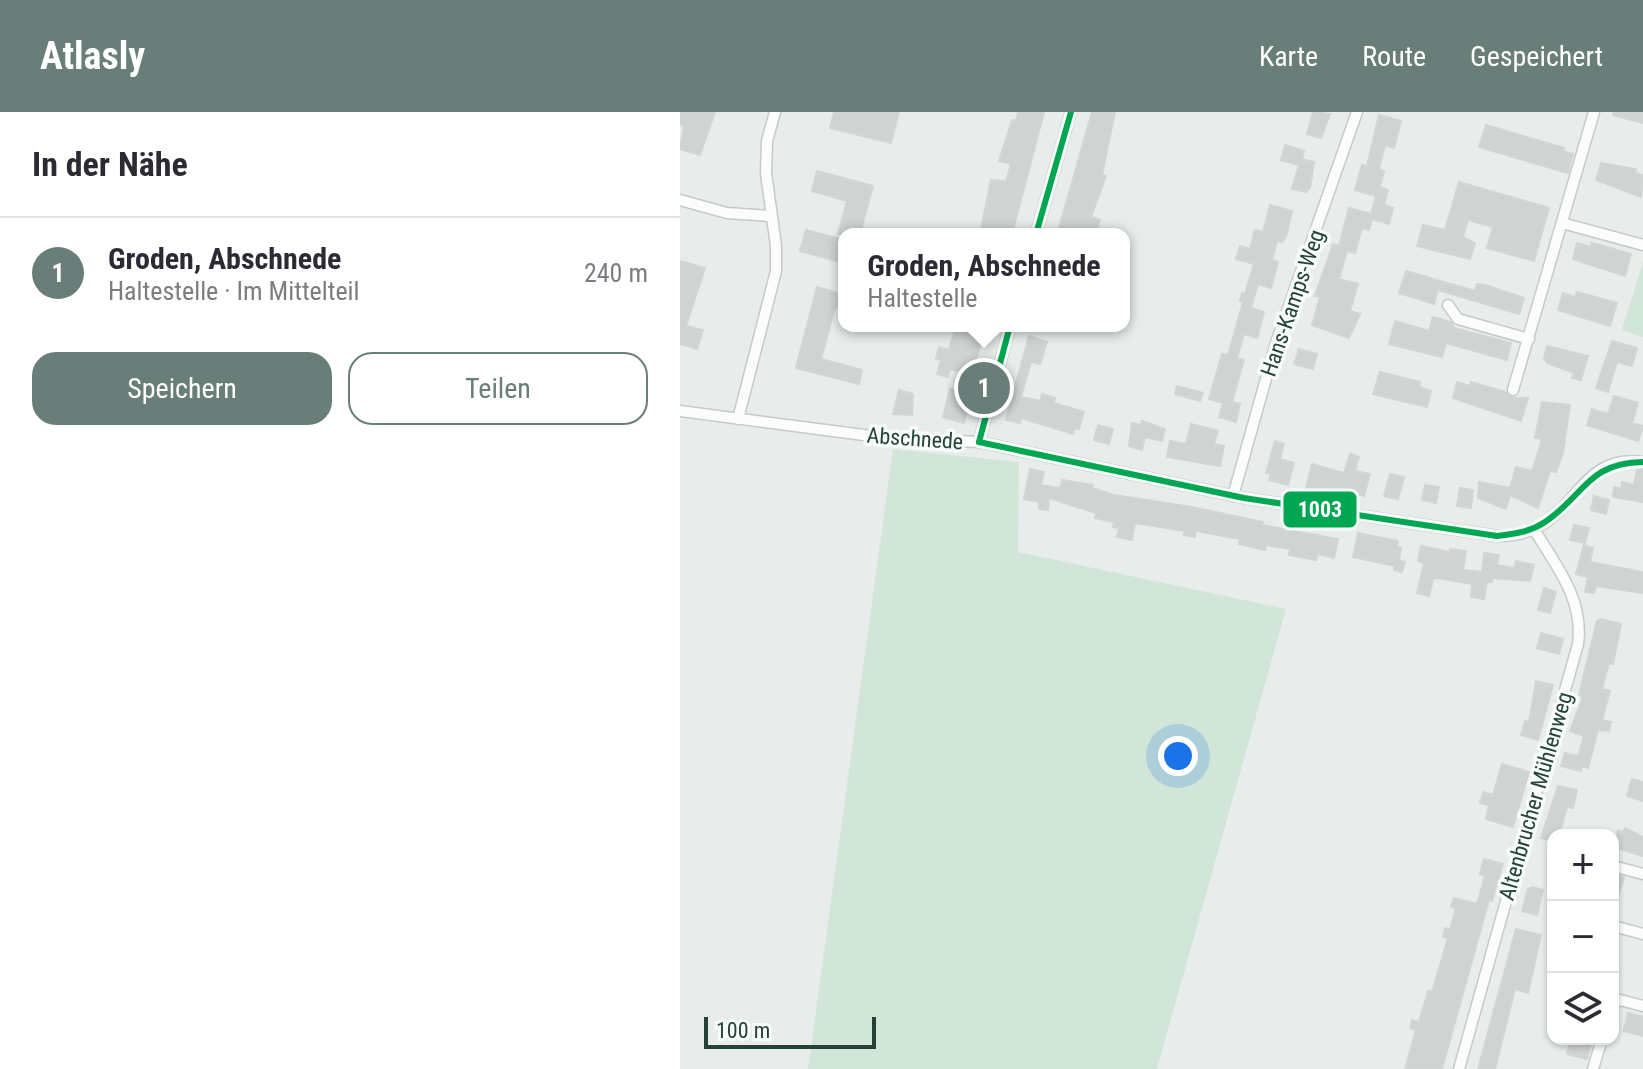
<!DOCTYPE html>
<html lang="de">
<head>
<meta charset="utf-8">
<style>
  body { margin:0; font-family:"Roboto Condensed",sans-serif; background:#f2f2f3; color:#2b2b33 }
  .controls { position:absolute; right:24px; bottom:24px; display:grid; overflow:hidden; border-radius:16px; box-shadow:0 2px 6px #0004 }
  .controls button { width:72px; height:72px; display:grid; place-items:center; padding:0; border:0; border-bottom:2px solid #e1e1e2; background:#fff; color:#2b2b33; font:40px sans-serif }
  .scale { position:absolute; left:24px; bottom:20px; width:172px; box-sizing:border-box; padding-left:8px; border:4px solid #24423a; border-top:0; font-size:22px; line-height:28px; white-space:nowrap; color:#24423a; -webkit-text-stroke:6px #f7fbf9; paint-order:stroke }
  .you { position:absolute; left:498px; top:644px; width:28px; height:28px; margin:-20px; border:6px solid #fff; border-radius:50%; background:#1a73e8; box-shadow:0 0 0 12px #1a73e833 }
  .badge { display:grid; place-items:center; width:52px; height:52px; border-radius:50%; background:#697e78; color:#fff; font-size:26px; font-weight:700 }
  .pin { position:absolute; translate:-50% -50%; border:4px solid #fff; box-shadow:0 2px 8px #0006 }
  .popup { position:absolute; left:158px; top:116px; width:292px; height:104px; box-sizing:border-box; display:grid; place-content:center; border-radius:16px; background:#fff; filter:drop-shadow(0 2px 6px #0005); font-size:26px; white-space:nowrap; color:#7c7c81 }
  .popup b { font-size:30px; color:#2b2b33 }
  .popup::after { content:''; position:absolute; left:50%; top:100%; margin-left:-16px; border:16px solid transparent; border-top-color:#fff }
  .list { margin:0; padding:0; list-style:none }
  h2 { display:flex; justify-content:space-between; align-items:center; height:104px; margin:0; padding:0 32px; font-size:34px }
  h2 small { font-size:26px; font-weight:400; color:#7c7c81 }
  .list li { display:grid; grid-template-columns:52px 1fr auto; gap:24px; align-items:center; box-sizing:border-box; height:112px; padding:0 32px; border-top:2px solid #e1e1e2 }
  .list b { display:block; font-size:30px; white-space:nowrap }
  .list p { margin:0; font-size:26px; white-space:nowrap; color:#7c7c81 }
  .list em { font-size:26px; font-style:normal; color:#7c7c81 }
  .actions { display:flex; gap:16px; padding:24px 32px }
  .actions a { flex:1; padding:18px 0; border:2px solid #697e78; border-radius:24px; text-align:center; font-size:28px; color:#697e78 }
  .actions .main { background:#697e78; color:#fff }
  .icon { flex:none; width:44px; height:44px; fill:none; stroke:currentColor; stroke-width:2; stroke-linecap:round; stroke-linejoin:round }
  .map { position:relative; flex:none; width:963px; height:957px; overflow:hidden }
  header { display:flex; align-items:center; gap:48px; box-sizing:border-box; height:112px; padding:0 40px; background:#697e78; color:#fff }
  header strong { font-size:38px }
  nav { display:flex; gap:44px; margin-inline-start:auto; font-size:28px }
  main { display:flex }
  aside { flex:1; background:#fff }
  .map>svg:first-child { display:block }
  .green { fill:#d1e6d8 }
  .building { fill:#cfd4d2; stroke:#d1d6d4; stroke-width:2 }
  .lines { fill:none; stroke-linecap:round; stroke-linejoin:round }
  .minor-casing { stroke:#c5cac8; stroke-width:13 }
  .minor { stroke:#fcfcfc; stroke-width:10 }
  .bus-1-casing { stroke:#f7fbf9; stroke-width:12 }
  .bus-1 { stroke:#00a651; stroke-width:6 }
  .labels { text-anchor:middle; stroke-width:7; stroke-linejoin:round; paint-order:stroke }
  .street-label { font-size:22px; fill:#24423a; stroke:#f7fbf9 }
  .line-badge { stroke:#f7fbf9; stroke-width:3 }
  .badge-label { font-size:22px; text-anchor:middle; font-weight:bold; fill:#fff }
</style>
</head>
<body>
<header>
<strong>Atlasly</strong>
<nav><a>Karte</a><a>Route</a><a>Gespeichert</a></nav>
</header>
<main>
<aside>
<h2>In der Nähe<small></small></h2>
<ul class="list">
<li><span class="badge">1</span><div><b>Groden, Abschnede</b><p>Haltestelle · Im Mittelteil</p></div><em>240 m</em></li>
</ul>
<div class="actions"><a class="main">Speichern</a><a>Teilen</a></div>
</aside>
<div class="map">
<svg width="963" height="957" viewBox="0 0 963 957">
  <rect width="100%" height="100%" fill="#e8edeb"/>
  <g class="green">
    <path d="M963,150V225L942,218Z"/>
    <path d="M213,337L339,350L338,440L606,497L477,957H128Z"/>
  </g>
  <g class="building">
    <path d="M0,0H35L20,43L0,37L4,14L0,12Z"/>
    <path d="M154,0H219L211,31L150,16Z"/>
    <path d="M338,0H364L332,122H300L311,68L326,69L331,52L319,49L332,8L336,9Z"/>
    <path d="M412,0H435L422,63L426,64L411,105L420,108L416,122L379,116Z"/>
    <path d="M633,0L650,2L641,26L627,22Z"/>
    <path d="M934,0H963V11L933,3Z"/>
    <path d="M699,3L721,9L714,36L705,33L699,57L704,59L700,75L708,78L704,93L713,96L709,112L692,107L689,118L682,116L675,141L667,139L659,167L678,172L670,199L680,202L669,226L632,213L640,185L635,184L653,132L659,134L669,96L691,102L696,84L675,78L682,53L687,54Z"/>
    <path d="M806,13L884,36L883,39L893,42L888,61L799,35Z"/>
    <path d="M605,33L624,39L622,47L634,50L630,76L626,80L612,77L619,53L601,48Z"/>
    <path d="M921,51L956,57L955,61L963,63L961,85L916,68Z"/>
    <path d="M137,59L193,74L180,122H158L167,89L132,79Z"/>
    <path d="M779,70L869,96L854,149L807,136L813,115L788,108L783,125L795,131L790,147L737,134L743,113L765,118Z"/>
    <path d="M590,93L612,99L606,125L602,130L597,129L592,148L598,150L591,176L578,172L571,196L584,200L577,226L564,222L557,246L564,248L552,290L560,292L556,310L539,305L543,291L529,287L542,242L548,243L563,190L560,189L562,181L565,182L574,152L556,147L560,134L570,137L575,118L583,120Z"/>
    <path d="M126,118L164,128V151L120,139Z"/>
    <path d="M897,131L910,135L912,131L951,142L945,164L893,147Z"/>
    <path d="M0,149L25,156L6,214L23,218L17,237L0,232Z"/>
    <path d="M726,159L795,179L797,172L805,173L844,186L839,202L758,178L754,192L719,181Z"/>
    <path d="M137,175L164,183V198L155,195L141,247L182,258L179,272L116,256Z"/>
    <path d="M897,180L937,191L930,214L878,198L883,181L895,185Z"/>
    <path d="M753,205L771,210L774,216L831,231L827,248L766,231L762,245L709,232L715,209L749,219Z"/>
    <path d="M276,214H291L289,220L303,223L292,263L270,257L268,265L257,262L261,248L256,247L259,235L269,238Z"/>
    <path d="M349,224L367,230L360,252L351,250L341,285L360,289L362,282L375,286L374,291L404,300L399,317L395,316L393,322L341,306L340,311L326,308Z"/>
    <path d="M932,229L957,236L952,254L937,250L928,280L916,276Z"/>
    <path d="M867,234L908,244L901,268L892,266L894,261L867,251L864,246Z"/>
    <path d="M619,237L637,242L633,257L614,252Z"/>
    <path d="M700,260L740,270L739,275L751,279L747,295L693,282Z"/>
    <path d="M777,270L790,274L791,270L825,280L832,286H848L841,309L773,286Z"/>
    <path d="M497,274L523,281L520,289L495,282Z"/>
    <path d="M270,277L291,282L284,311L263,305Z"/>
    <path d="M219,278L233,282L232,303L213,302Z"/>
    <path d="M934,284L958,291L952,311L963,314L958,329L907,313L912,297L928,302Z"/>
    <path d="M862,290L890,293L883,341L876,360L870,359L858,396L830,383L826,397L798,386L799,370L830,376L836,355L852,359L862,327L855,326Z"/>
    <path d="M462,309L485,317L482,329L465,325L462,338L449,334L452,311L461,313Z"/>
    <path d="M511,312L538,319L534,332L544,334L540,354L487,345L490,329L506,332Z"/>
    <path d="M418,313L433,317L429,332L414,328Z"/>
    <path d="M595,329L604,332L600,347L614,351L608,373L589,368L591,362L586,361Z"/>
    <path d="M670,342L679,345L675,359L690,362L684,384L654,376L652,383L626,376L632,352L664,361Z"/>
    <path d="M350,357L364,360L361,373L380,376L382,368L413,373L412,376L434,383L512,395L583,410L582,413L658,427L654,446L638,442L636,448L609,443L610,437L586,433L585,438L559,432L560,427L516,419L515,425L504,423L505,419L455,411L452,428L437,425L439,416L433,415L434,410L415,406L416,401L369,386L368,398L359,397V390L344,387Z"/>
    <path d="M957,358H963V390L933,385L934,375L941,377L942,370L954,373Z"/>
    <path d="M710,362L724,365L718,387L704,384Z"/>
    <path d="M745,373L759,375L756,391L742,388Z"/>
    <path d="M780,376L793,378L791,396L777,394Z"/>
    <path d="M914,384L929,388L926,402L911,398Z"/>
    <path d="M894,413L909,416L905,431L890,428Z"/>
    <path d="M678,421L718,429L717,435L721,436L719,448L725,450L722,460L714,458L715,454L673,445Z"/>
    <path d="M904,433L913,436L910,450L963,460V481L916,474L914,481L905,480L908,465L896,462Z"/>
    <path d="M741,434L770,440V437L786,439L783,458L802,460L804,441L819,443L817,453L834,456L836,449L854,453L850,469L812,466V470H807L804,487L791,485L792,472L757,466L753,467L749,484L737,481L744,451L738,449Z"/>
    <path d="M864,476L876,480L870,501L858,498Z"/>
    <path d="M921,507L941,512L933,552L929,551L922,577L930,579L922,608L931,610L929,619L918,618L908,656L902,654L901,659L881,654L885,641L898,644L904,624L890,619L903,585L899,583L917,509Z"/>
    <path d="M861,521L883,527L879,542L857,536Z"/>
    <path d="M856,569L873,573L858,628L841,623L845,609L849,610Z"/>
    <path d="M822,652L849,660L833,715L806,707L809,693L800,691L803,680L813,683Z"/>
    <path d="M952,667L963,670V689L947,684Z"/>
    <path d="M878,674L897,678L893,696L887,695L879,723H873V729L861,726Z"/>
    <path d="M945,716L963,725V744L933,735L938,718L943,720Z"/>
    <path d="M804,747L823,752L812,789L809,788L762,957H725L736,918L730,916L732,908L739,910L748,879L752,880L768,826L763,825L765,816L770,818L776,796L771,795L774,786L797,792L805,764L800,762Z"/>
    <path d="M933,762L944,765L936,793H933Z"/>
    <path d="M852,775L863,778L857,803L842,799L848,777Z"/>
    <path d="M836,817L861,823L848,881L835,877L815,957H798Z"/>
    <path d="M948,901L963,905V924L944,919Z"/>
    <path d="M891,927L912,929L907,947L887,942Z"/>
  </g>
  <g class="lines">
    <g class="minor-casing">
      <g id="minor">
        <path d="M0,88L47,101L90,104"/>
        <path d="M882,111L963,133"/>
        <path d="M356,122L391,0"/>
        <path d="M768,193L778,207L849,227"/>
        <path d="M833,278L914,0"/>
        <path d="M0,299L199,325L299,330L564,386L817,424C898,425 891,340 963,350"/>
        <path d="M58,307L96,159V134L86,61L87,29L95,0"/>
        <path d="M299,330L330,214"/>
        <path d="M553,384L596,231L677,0"/>
        <path d="M933,754L963,762"/>
        <path d="M933,814L963,822"/>
        <path d="M933,892L940,888L963,894"/>
        <path d="M779,957L898,532C904,488 877,455 855,419"/>
        <path d="M913,957L922,927"/>
      </g>
    </g>
    <use href="#minor" class="minor"/>
    <g class="bus-1-casing">
      <g id="bus-1">
        <path d="M356,122L391,0"/>
        <path d="M299,330L564,386L817,424C834,422 850,420 865,410C905,383 907,351 963,350"/>
        <path d="M299,330L330,214"/>
      </g>
    </g>
    <use href="#bus-1" class="bus-1"/>
  </g>
  <g class="labels">
    <g class="street-label">
      <text transform="translate(612 191) rotate(-71)" y="8">Hans-Kamps-Weg</text>
      <text transform="translate(235 326) rotate(4)" y="8">Abschnede</text>
      <text transform="translate(855 684) rotate(-74)" y="8">Altenbrucher Mühlenweg</text>
    </g>
  </g>
  <rect class="line-badge" x="602" y="378" width="76" height="39" rx="8" fill="#00a651"/>
  <g class="badge-label">
    <text x="640" y="405">1003</text>
  </g>
</svg>
<div class="controls">
<button>+</button>
<button>−</button>
<button><svg class="icon" aria-label="layers" viewBox="0 0 24 24"><path d="M12 4l9 5-9 5-9-5zM3 14l9 5 9-5"/></svg></button>
</div>
<div class="scale">100 m</div>
<div class="you"></div>
<div class="pin badge" style="left:304px;top:276px">1</div>
<div class="popup"><b>Groden, Abschnede</b>Haltestelle</div>
</div>
</main>
</body>
</html>
